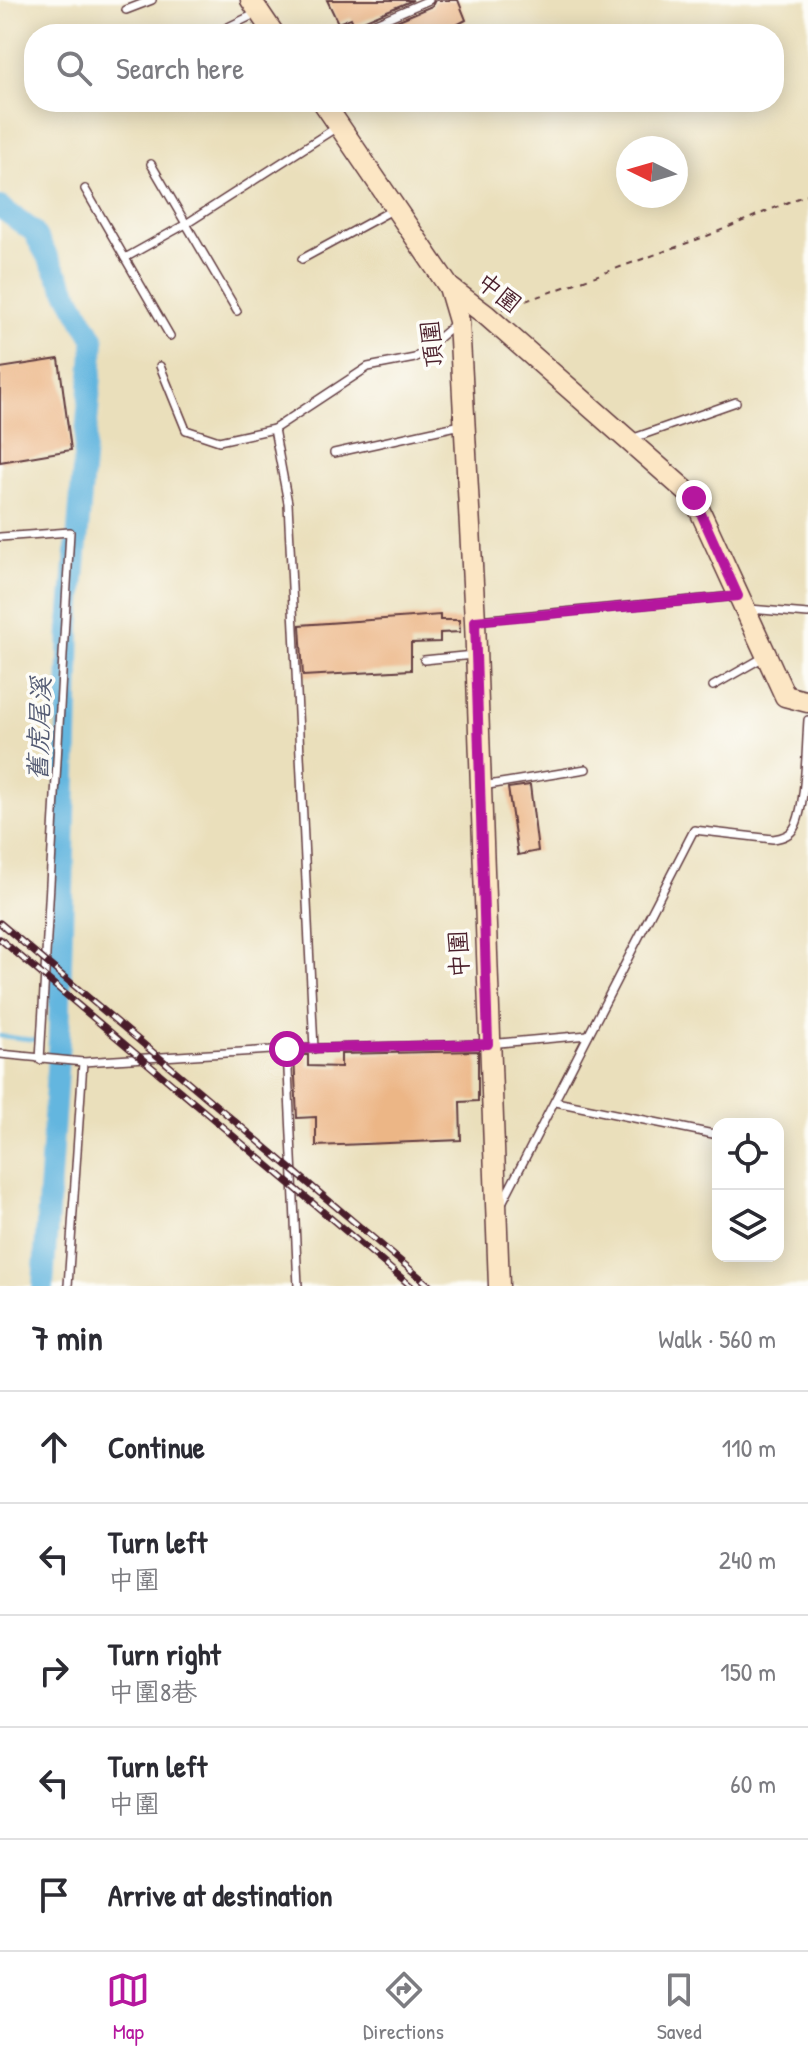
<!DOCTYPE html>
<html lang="en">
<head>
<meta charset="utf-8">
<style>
  body { margin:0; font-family:"Patrick Hand","LXGW WenKai TC",sans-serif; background:#f2f2f3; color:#2b2b33 }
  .controls { position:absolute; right:24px; bottom:24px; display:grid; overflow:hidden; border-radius:16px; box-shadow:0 4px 20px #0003 }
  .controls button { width:72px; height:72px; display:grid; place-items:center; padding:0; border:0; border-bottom:2px solid #e1e1e2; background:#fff; color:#2b2b33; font:40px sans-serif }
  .compass { position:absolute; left:616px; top:136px; width:72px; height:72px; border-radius:50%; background:#fff; box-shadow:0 4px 20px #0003; rotate:275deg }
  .stop { position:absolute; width:24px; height:24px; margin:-18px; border:6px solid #b5179e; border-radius:50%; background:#fff }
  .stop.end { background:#b5179e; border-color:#fff; box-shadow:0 2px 8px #0008 }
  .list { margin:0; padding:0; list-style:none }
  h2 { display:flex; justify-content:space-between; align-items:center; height:104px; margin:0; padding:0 32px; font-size:34px }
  h2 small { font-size:26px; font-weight:400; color:#7c7c81 }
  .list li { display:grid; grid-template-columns:52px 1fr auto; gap:24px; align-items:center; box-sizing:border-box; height:112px; padding:0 32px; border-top:2px solid #e1e1e2 }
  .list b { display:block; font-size:30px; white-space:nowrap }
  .list p { margin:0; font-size:26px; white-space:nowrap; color:#7c7c81 }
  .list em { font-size:26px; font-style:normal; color:#7c7c81 }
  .icon { flex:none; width:44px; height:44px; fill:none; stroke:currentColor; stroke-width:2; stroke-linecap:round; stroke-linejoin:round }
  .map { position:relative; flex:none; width:808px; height:1286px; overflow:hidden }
  .search { position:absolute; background:#fff; box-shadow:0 4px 20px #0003; left:24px; right:24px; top:24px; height:88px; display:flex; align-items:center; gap:20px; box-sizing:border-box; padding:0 28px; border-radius:32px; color:#7c7c81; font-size:30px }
  .sheet { height:664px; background:#fff }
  nav { display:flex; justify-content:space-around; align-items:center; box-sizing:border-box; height:112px; border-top:2px solid #e1e1e2; background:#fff; font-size:22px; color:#7c7c81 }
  nav a { display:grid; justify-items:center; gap:4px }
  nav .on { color:#b5179e }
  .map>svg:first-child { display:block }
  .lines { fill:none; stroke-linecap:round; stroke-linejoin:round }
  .stream { stroke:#63b6df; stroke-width:4 }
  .river { stroke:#63b6df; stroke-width:22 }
  .building { fill:#ecb686 }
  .lane-casing { stroke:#623c41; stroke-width:10 }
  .secondary-casing { stroke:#623c41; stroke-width:23 }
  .path { stroke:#623c41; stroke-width:2; stroke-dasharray:6 6; stroke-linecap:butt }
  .lane { stroke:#fff; stroke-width:7 }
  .secondary { stroke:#fce6c4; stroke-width:20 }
  .rail-casing { stroke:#4a1f2b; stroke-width:7 }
  .rail { stroke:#fdfcf7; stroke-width:4; stroke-dasharray:12; stroke-linecap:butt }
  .route { stroke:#b5179e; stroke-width:10 }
  .labels { text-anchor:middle; stroke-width:7; stroke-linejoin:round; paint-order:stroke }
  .street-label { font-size:24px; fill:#4a1f2b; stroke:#fdfcf7 }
  .water-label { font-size:26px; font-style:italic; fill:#545b73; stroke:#fdfcf7 }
</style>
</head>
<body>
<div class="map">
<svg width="808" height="1286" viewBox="0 0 808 1286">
  <rect width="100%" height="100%" fill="#fdfcf7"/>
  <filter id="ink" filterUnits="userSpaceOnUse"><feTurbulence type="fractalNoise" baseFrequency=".0125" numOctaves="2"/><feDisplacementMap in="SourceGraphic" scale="16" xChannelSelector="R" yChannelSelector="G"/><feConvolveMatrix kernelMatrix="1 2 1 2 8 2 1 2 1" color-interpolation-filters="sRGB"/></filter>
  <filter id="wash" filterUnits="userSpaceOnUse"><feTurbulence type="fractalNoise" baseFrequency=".006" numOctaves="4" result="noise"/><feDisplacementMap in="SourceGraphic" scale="32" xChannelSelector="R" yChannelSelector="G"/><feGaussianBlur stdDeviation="1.8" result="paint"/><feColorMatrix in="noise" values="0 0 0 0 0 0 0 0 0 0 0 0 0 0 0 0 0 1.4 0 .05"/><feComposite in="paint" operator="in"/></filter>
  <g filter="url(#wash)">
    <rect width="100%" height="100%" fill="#eadfbb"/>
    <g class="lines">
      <g class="stream">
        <path d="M0,1036L35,1040"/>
        <path d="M52,1040H59"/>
      </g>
      <path class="river" d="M0,207L33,231L94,340L70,625L59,1040L43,1286"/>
    </g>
    <g id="blocks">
      <g class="building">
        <path d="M327,0H413L354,25L351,18L338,23Z"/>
        <path d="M435,0H458L466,20L440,34H366L432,6Z"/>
        <path d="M59,359L71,450L0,462V368Z"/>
        <path d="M440,615V620H459L460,632L440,633V642L411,643V670L303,676L300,625Z"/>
        <path d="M530,785L538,851L518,855L508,788Z"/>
        <path d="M478,1051V1101L460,1102L461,1140L316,1146V1117L297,1118L294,1055H308V1066L341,1067V1054Z"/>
      </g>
    </g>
  </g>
  <g filter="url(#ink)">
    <use href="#blocks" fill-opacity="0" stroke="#623c41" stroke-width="2"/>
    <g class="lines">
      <g class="lane-casing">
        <g id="lane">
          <path d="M126,10L152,0"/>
          <path d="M214,34L257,13"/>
          <path d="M350,34L429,0"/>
          <path d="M151,164L237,311"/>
          <path d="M85,189L170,336"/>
          <path d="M125,258L186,224L337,127"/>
          <path d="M302,259L394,209"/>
          <path d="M160,366L186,430L219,441L274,429L368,367L415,358L456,323"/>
          <path d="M274,429L288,503L314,1049"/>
          <path d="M631,439L736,402"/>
          <path d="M334,453L461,425"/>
          <path d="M0,537L70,532L40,1060"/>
          <path d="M750,609L808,614"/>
          <path d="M478,620L736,596"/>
          <path d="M424,660L473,655"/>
          <path d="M713,686L764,657"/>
          <path d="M482,786L586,769"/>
          <path d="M287,1049L488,1044L588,1035"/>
          <path d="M0,1054L83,1062L287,1049L298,1286"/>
          <path d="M556,1102L718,1135"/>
          <path d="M502,1203L694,830L773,839C781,838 790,836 794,828C806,809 806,745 808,720"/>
          <path d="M68,1286L83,1062"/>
        </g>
      </g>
      <g class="secondary-casing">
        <g id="secondary">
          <path d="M251,0L274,34"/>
          <path d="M323,102L449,287L459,321L475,621L499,1286"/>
          <path d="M449,287L486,315L694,498L785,696L808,702"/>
        </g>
      </g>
      <path class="path" d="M503,309L707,236L808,194"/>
      <use href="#lane" class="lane"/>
      <use href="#secondary" class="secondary"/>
      <g class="rail-casing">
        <g id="rail">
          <path d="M0,923L430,1286"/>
          <path d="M0,939L411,1286"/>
        </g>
      </g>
      <use href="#rail" class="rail"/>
    </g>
  </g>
  <g class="lines" filter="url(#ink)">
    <path class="route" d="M287,1049L488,1044L475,621L738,596L694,498"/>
  </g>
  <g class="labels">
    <g class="street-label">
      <text transform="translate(499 293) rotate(39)" y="8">中圍</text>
      <text transform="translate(432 344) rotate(-95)" y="8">頂圍</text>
      <text transform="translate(459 954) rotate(-92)" y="8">中圍</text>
    </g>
    <g class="water-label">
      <text transform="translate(39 729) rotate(-88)" y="9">舊虎尾溪</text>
    </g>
  </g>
</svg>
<div class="controls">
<button><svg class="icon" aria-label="locate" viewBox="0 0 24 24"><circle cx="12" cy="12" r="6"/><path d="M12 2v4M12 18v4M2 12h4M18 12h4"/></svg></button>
<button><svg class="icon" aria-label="layers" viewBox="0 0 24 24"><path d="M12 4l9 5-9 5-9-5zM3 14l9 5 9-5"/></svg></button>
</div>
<svg class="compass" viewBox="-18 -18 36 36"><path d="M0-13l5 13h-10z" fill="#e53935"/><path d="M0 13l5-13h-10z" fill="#7c7c81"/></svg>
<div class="stop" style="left:287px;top:1049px"></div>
<div class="stop end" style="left:694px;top:498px"></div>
<div class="search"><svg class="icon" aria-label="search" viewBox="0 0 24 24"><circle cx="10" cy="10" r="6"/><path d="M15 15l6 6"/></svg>Search here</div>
</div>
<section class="sheet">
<h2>7 min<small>Walk · 560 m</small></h2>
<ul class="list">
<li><svg class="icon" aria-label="ahead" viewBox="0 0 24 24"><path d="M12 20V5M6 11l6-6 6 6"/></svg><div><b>Continue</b></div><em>110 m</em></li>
<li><svg class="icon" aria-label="left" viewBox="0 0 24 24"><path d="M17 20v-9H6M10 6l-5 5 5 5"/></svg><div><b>Turn left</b><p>中圍</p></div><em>240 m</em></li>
<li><svg class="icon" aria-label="right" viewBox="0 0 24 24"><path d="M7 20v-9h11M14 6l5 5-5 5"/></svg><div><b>Turn right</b><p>中圍8巷</p></div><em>150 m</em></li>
<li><svg class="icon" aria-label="left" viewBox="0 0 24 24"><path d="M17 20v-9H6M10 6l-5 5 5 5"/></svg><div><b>Turn left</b><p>中圍</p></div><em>60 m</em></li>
<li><svg class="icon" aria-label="arrive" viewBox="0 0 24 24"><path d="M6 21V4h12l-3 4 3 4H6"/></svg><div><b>Arrive at destination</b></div></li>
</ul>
</section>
<nav>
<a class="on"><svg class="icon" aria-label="map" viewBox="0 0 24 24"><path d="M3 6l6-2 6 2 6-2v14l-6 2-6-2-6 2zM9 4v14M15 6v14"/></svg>Map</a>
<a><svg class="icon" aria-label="directions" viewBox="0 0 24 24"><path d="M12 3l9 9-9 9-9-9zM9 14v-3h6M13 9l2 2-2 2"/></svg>Directions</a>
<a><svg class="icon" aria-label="saved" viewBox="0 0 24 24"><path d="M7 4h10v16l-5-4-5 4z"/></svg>Saved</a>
</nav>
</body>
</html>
